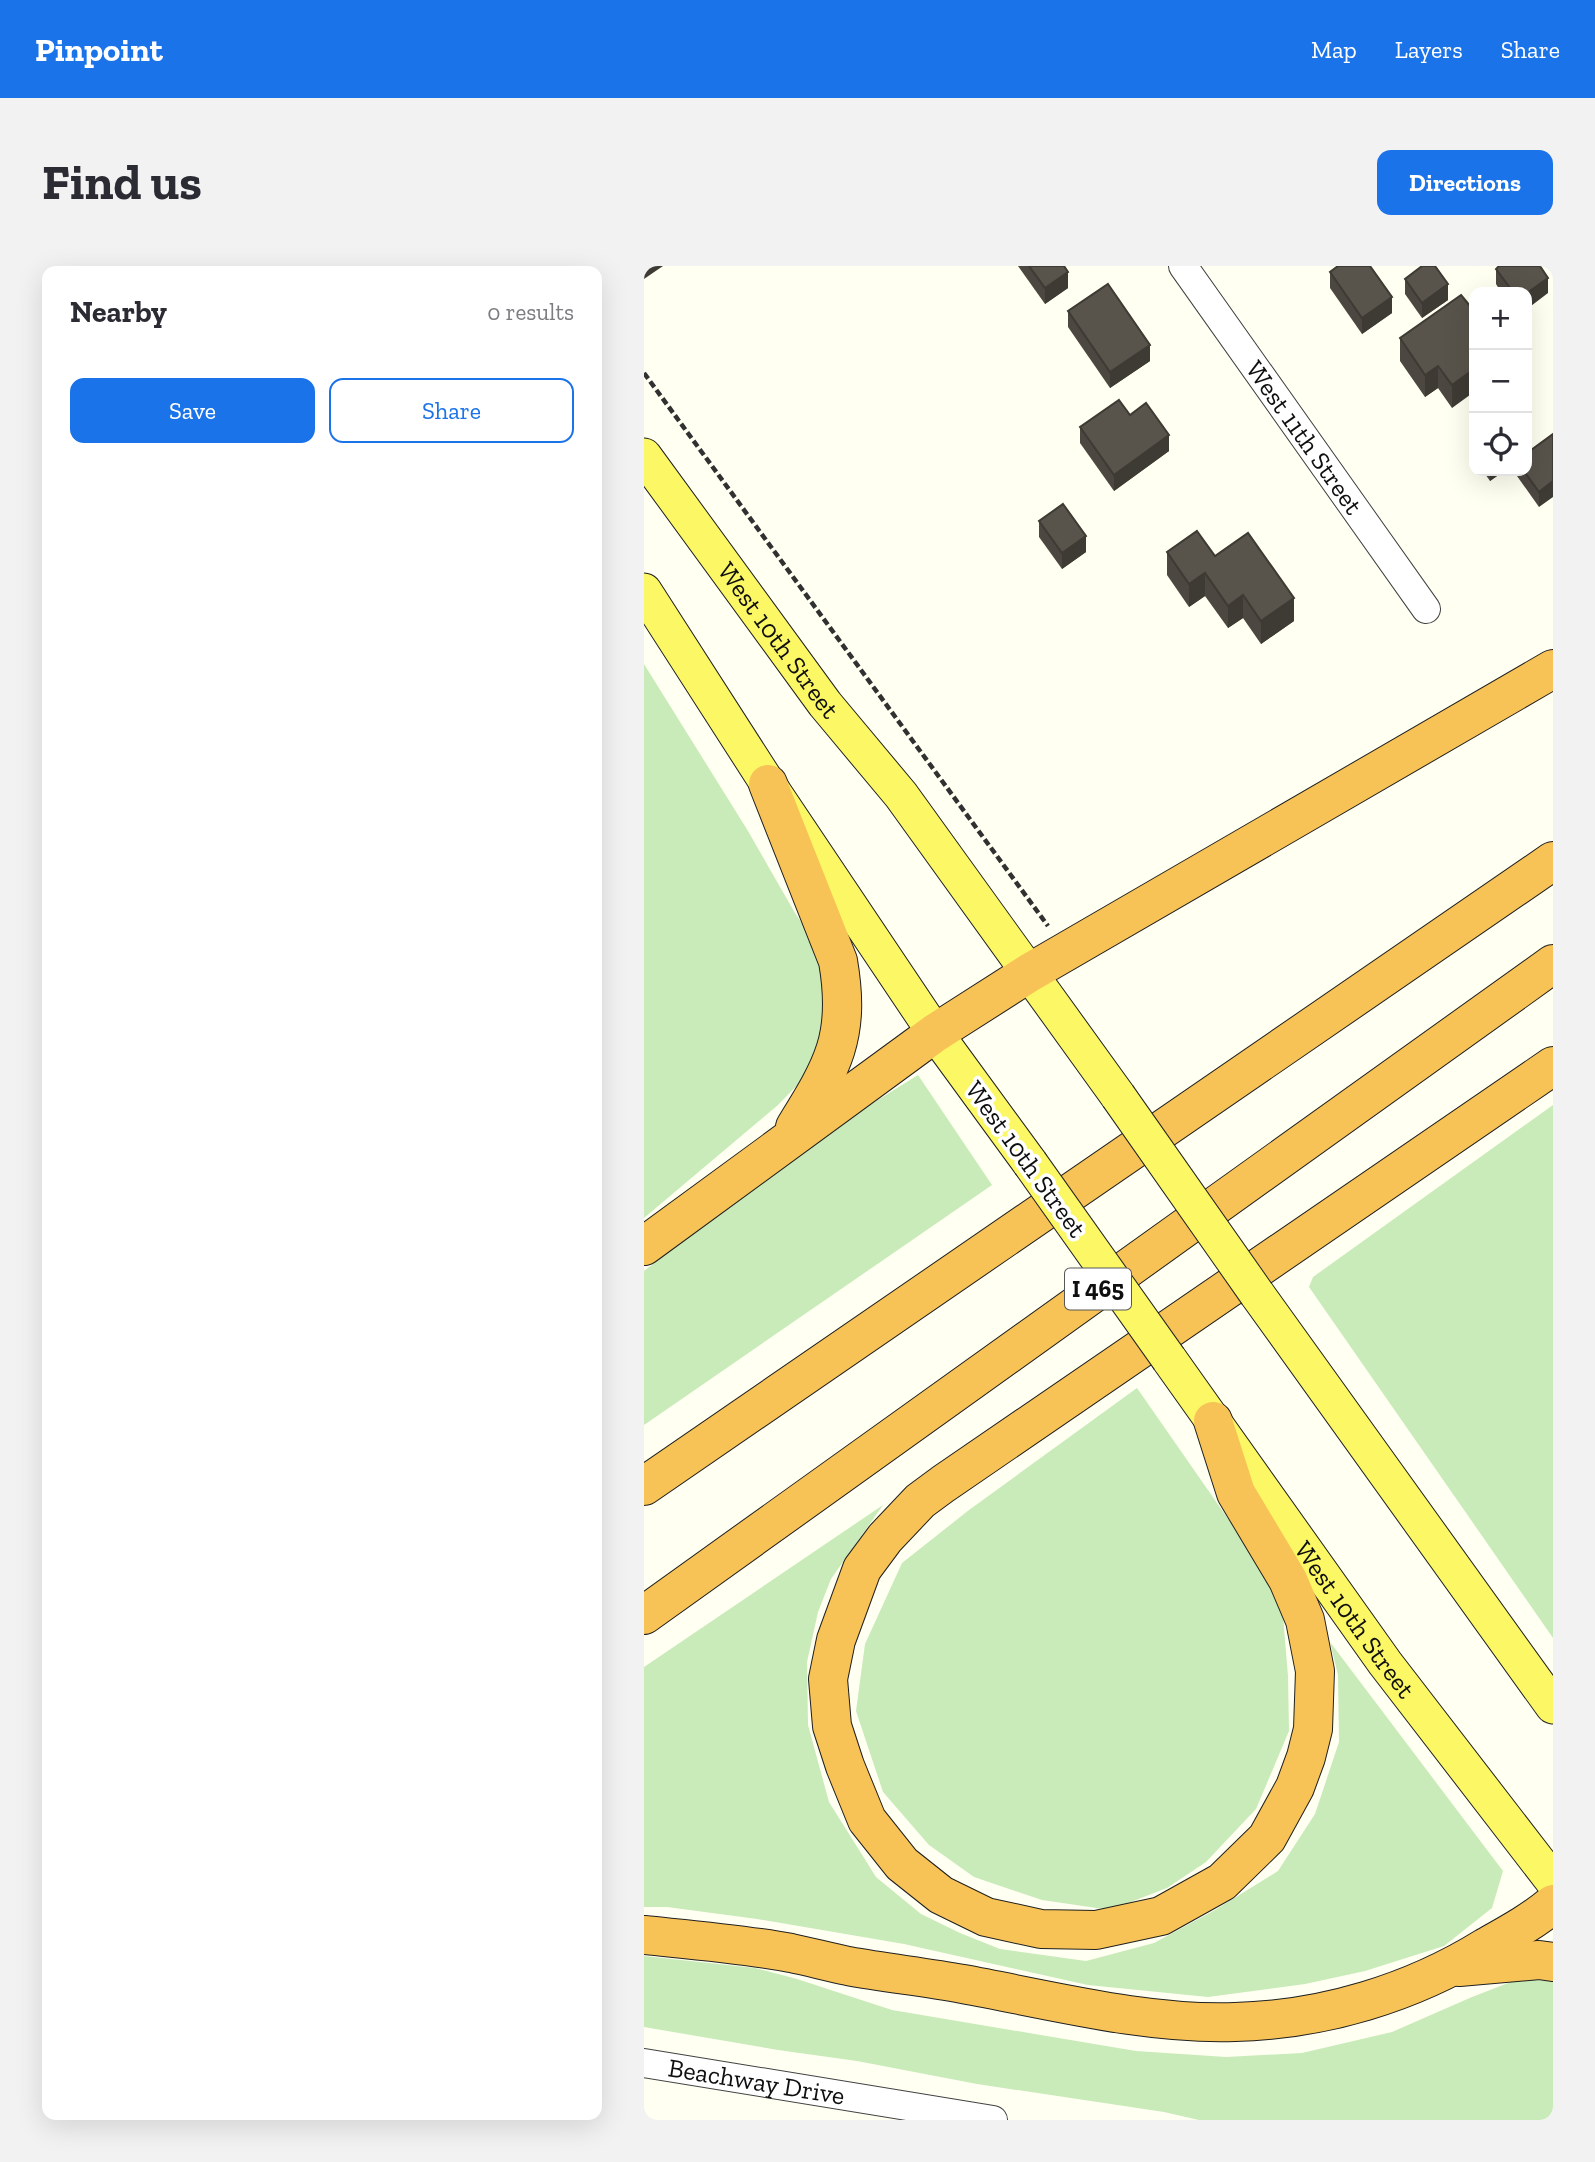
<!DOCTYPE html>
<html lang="en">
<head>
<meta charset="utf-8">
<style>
  body { margin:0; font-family:"Zilla Slab",serif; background:#f2f2f3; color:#2b2b33 }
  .controls { position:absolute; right:21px; top:21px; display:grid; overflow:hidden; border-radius:14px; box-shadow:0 7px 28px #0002 }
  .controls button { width:63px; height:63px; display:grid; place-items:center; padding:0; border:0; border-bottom:2px solid #e1e1e2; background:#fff; color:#2b2b33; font:35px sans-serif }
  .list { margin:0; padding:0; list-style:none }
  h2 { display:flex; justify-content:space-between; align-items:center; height:91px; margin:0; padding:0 28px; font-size:30px }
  h2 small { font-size:23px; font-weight:400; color:#7c7c81 }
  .actions { display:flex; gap:14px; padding:21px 28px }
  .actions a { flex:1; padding:16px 0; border:2px solid #1a73e8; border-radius:14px; text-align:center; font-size:24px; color:#1a73e8 }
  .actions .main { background:#1a73e8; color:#fff }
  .icon { flex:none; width:38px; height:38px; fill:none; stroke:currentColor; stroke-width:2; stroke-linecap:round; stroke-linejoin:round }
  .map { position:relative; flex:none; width:909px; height:1854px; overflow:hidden; border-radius:14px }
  header { display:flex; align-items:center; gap:42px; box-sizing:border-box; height:98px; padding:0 35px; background:#1a73e8; color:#fff }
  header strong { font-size:33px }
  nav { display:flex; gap:38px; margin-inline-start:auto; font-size:24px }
  .intro { display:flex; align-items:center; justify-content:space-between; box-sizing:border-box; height:168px; padding:0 42px }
  h1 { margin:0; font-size:49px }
  .button { padding:18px 32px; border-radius:14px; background:#1a73e8; color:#fff; font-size:24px; font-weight:700 }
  main { display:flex; gap:42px; padding:0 42px }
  aside { flex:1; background:#fff; border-radius:14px; box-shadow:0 7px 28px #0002 }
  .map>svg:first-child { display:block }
  .green { fill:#c9ebb9 }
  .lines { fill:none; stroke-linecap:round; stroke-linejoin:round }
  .minor-casing { stroke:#424242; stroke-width:30 }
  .major-casing { stroke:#202020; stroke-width:37 }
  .highway-casing { stroke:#202020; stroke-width:40 }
  .path { stroke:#313131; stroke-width:4.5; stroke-dasharray:7 3.5; stroke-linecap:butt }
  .minor { stroke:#fff; stroke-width:28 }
  .major { stroke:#fcf764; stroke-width:35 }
  .highway { stroke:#f8c356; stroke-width:38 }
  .major-bridge-casing { stroke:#202020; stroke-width:37; stroke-linecap:butt }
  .major-bridge { stroke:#fcf764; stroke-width:35 }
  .wall { fill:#4c4740 }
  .shaded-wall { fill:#3e3a34 }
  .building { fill:#58534b; stroke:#3e3a34; stroke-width:2 }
  .labels { text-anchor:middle; stroke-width:7; stroke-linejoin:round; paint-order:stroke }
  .shield { fill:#fff; stroke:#575757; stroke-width:2 }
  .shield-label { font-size:24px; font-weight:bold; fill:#0f0f0f }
  .street-label { font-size:26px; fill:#0f0f0f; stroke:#fff }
</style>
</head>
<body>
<header>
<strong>Pinpoint</strong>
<nav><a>Map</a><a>Layers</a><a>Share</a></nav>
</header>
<div class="intro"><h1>Find us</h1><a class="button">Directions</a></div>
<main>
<aside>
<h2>Nearby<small>0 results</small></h2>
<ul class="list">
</ul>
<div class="actions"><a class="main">Save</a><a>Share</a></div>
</aside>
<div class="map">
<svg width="909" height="1854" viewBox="0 0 909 1854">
  <rect width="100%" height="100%" fill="#fffff2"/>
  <g class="green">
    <path d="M0,398L104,565L151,647L182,692L187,734L164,808L134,839L0,952Z"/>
    <path d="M274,809L348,919L0,1159V1005L176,870Z"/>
    <path d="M909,839V1372L665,1021L669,1011Z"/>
    <path d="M493,1122L628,1316L639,1350L644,1410L645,1465L612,1543L562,1596L523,1622L466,1644L398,1634L330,1611L285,1579L239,1526L212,1445L221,1378L258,1297L325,1244Z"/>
    <path d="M239,1239L187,1313L174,1346L163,1396L164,1459L185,1536L232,1611L277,1648L316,1667L356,1683L442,1695L510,1677L571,1644L634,1605L671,1548L695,1476L694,1409L686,1376L859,1605L848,1642L800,1680L721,1705L661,1718L564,1731L444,1719L260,1678L113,1653L23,1641H0V1401Z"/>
    <path d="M0,1690L111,1702L153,1713L248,1744L492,1785L582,1791L658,1787L748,1766L828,1731L872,1714L904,1713L909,1715V1854H555L520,1846L333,1818L213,1795L134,1784L0,1761Z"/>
  </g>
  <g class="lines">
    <g class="minor-casing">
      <g id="minor">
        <path id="s1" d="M539,0L782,343"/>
        <path id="s2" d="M0,1797L349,1854"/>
      </g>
    </g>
    <g class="major-casing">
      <g id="major">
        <path id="s3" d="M0,190L181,438L257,529L474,830"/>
        <path d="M0,325L124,518L291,767L386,897"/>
        <path d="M613,1028L909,1440"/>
        <path id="s4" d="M525,1093L741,1397L909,1615"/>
      </g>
    </g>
    <g class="highway-casing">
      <g id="highway">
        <path d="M124,518L194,695C207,770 189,800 151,861"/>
        <path d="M0,980L291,767L385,707L909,403"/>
        <path d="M569,1155L592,1227L644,1314L661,1354L671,1405L669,1463L662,1491L651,1521L623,1572L578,1616L517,1650L452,1664L397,1663L342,1651L297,1629L258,1598L223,1554L201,1500L188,1460L184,1413L192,1374L218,1303L241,1272L276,1235L299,1218L909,800"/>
        <path d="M0,1220L909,595"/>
        <path d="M0,1349L909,698"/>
        <path d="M0,1669C49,1674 99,1678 147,1687C166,1691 185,1696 204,1700C242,1707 281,1711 319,1718C407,1734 502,1759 591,1756C679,1754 768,1727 842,1681C865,1668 889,1655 909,1638"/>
        <path d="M815,1701L895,1694L909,1696"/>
      </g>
    </g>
    <path class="path" d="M0,107L404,660"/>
    <use href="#minor" class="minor"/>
    <use href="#major" class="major"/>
    <use href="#highway" class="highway"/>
    <g class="major-bridge-casing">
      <g id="major-bridge">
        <path d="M474,830L613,1028"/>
        <path d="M386,897L525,1093"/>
      </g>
    </g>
    <use href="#major-bridge" class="major-bridge"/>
  </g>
  <g class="wall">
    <path d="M374,0H420L424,22L401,38Z"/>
    <path d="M852,3L904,27L857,26L852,18Z"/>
    <path d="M686,6L748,47L718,68L686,22Z"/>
    <path d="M761,13L804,34L778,52L761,28Z"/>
    <path d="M826,40L808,142L794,122L781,131L756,95V72Z"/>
    <path d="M424,45L506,95L466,122L424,61Z"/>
    <path d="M486,149L525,185L470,225L436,177V161Z"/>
    <path d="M909,168L895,241L873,210V205H883Z"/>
    <path d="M830,173V192L829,190V174Z"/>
    <path d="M839,205H860L846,215Z"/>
    <path d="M395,255L442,286L418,303L395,271Z"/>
    <path d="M523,286L571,290L650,355L617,378L599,352L584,362L561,330L545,341L523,309Z"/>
  </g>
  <g class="shaded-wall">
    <path d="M0,0H19L0,13Z"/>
    <path d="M424,6V22L401,38V22Z"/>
    <path d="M904,12V27L883,43V27Z"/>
    <path d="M804,18V34L778,52V37Z"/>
    <path d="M748,31V47L718,68V52Z"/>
    <path d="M506,79V95L466,122V106Z"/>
    <path d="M794,100V122L781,131V109Z"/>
    <path d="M830,103V126L808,142V119Z"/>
    <path d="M525,169V185L470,225V209Z"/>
    <path d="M846,205H860L846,215Z"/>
    <path d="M909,215V231L895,241V226Z"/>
    <path d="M442,270V286L418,303V287Z"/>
    <path d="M561,307V330L545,341V318Z"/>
    <path d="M599,329V352L584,362V340Z"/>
    <path d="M650,332V355L617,378V355Z"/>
  </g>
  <g class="building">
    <path d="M385,0H420L424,6L401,22Z"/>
    <path d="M694,0H726L748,31L718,52L686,6Z"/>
    <path d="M778,0H791L804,18L778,37L761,13Z"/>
    <path d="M855,0H896L904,12L883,27L869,26L852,3Z"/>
    <path d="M464,18L506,79L466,106L424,45Z"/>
    <path d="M817,29L826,40L830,37V103L808,119L794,100L781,109L756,72Z"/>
    <path d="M475,134L486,149L502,137L525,169L470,209L436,161Z"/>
    <path d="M909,168V215L895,226L880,205H883V187Z"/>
    <path d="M419,238L442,270L418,287L395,255Z"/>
    <path d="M553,265L571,290L604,267L650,332L617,355L599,329L584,340L561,307L545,318L523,286Z"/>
  </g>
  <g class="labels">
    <rect class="shield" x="421" y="1002.5" width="66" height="41" rx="5"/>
    <g class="shield-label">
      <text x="454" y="1031">I 465</text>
    </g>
    <g class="street-label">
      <text dy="9" stroke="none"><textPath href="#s1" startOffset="210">West 11th Street</textPath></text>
      <text dy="9" stroke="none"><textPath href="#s3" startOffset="228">West 10th Street</textPath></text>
      <text transform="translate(382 893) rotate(54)" y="9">West 10th Street</text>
      <text dy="9" stroke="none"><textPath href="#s4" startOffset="320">West 10th Street</textPath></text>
      <text dy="9" stroke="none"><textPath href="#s2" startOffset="114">Beachway Drive</textPath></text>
    </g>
  </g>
</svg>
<div class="controls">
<button>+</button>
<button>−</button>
<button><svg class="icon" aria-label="locate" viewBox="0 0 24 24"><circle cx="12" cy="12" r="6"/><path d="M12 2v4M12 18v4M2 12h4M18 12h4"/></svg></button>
</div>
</div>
</main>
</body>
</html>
